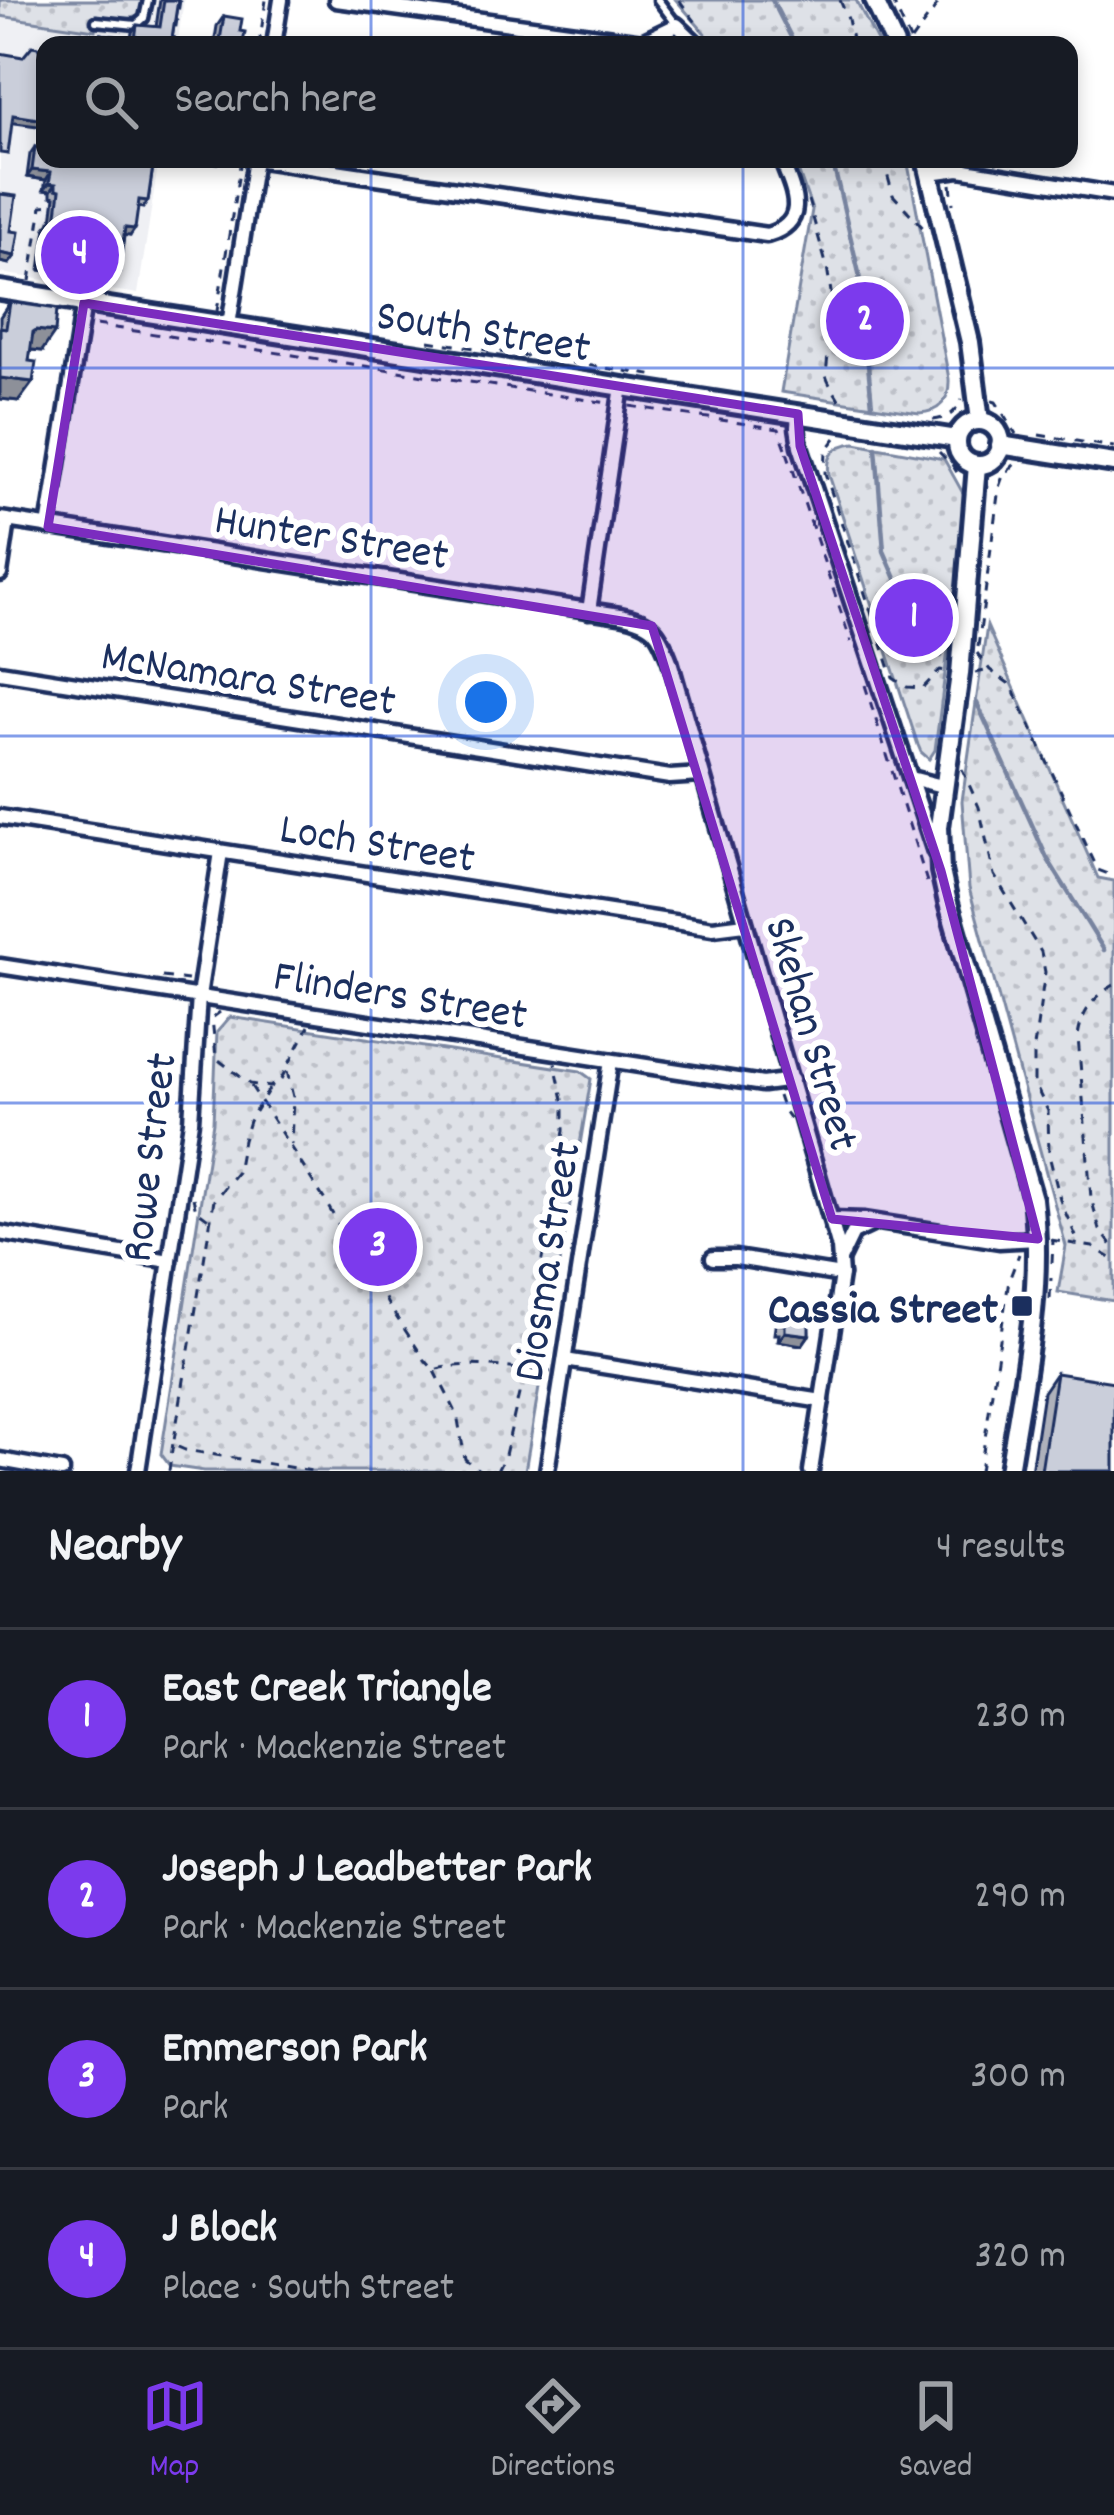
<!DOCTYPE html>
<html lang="en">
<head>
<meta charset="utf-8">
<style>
  body { margin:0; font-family:Dekko,sans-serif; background:#242831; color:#f1f3f6 }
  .you { position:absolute; left:486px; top:702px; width:42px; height:42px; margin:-30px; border:9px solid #fff; border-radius:50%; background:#1a73e8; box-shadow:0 0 0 18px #1a73e833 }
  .badge { display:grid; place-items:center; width:78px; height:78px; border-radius:50%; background:#7c3aed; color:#fff; font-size:39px; font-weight:700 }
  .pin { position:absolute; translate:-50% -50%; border:6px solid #fff; box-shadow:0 3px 12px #0006 }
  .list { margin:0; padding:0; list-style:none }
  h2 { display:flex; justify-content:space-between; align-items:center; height:156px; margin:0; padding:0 48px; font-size:51px }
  h2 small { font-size:39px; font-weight:400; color:#9ea1a6 }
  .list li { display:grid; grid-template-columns:78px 1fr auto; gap:36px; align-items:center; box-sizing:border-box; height:180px; padding:0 48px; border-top:3px solid #363941 }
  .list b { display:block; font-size:45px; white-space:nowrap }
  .list p { margin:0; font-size:39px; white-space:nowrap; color:#9ea1a6 }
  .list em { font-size:39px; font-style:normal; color:#9ea1a6 }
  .icon { flex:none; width:66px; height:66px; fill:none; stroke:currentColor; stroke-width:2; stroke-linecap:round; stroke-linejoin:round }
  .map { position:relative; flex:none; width:1114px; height:1471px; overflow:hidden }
  .search { position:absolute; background:#171b24; box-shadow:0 6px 18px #0003; left:36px; right:36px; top:36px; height:132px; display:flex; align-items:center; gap:30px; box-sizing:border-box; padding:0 42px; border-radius:24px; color:#9ea1a6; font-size:45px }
  .sheet { height:876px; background:#171b24 }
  nav { display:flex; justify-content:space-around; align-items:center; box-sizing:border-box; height:168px; border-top:3px solid #363941; background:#171b24; font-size:33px; color:#9ea1a6 }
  nav a { display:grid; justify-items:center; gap:6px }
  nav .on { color:#7c3aed }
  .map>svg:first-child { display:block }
  .built { fill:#eff0f4 }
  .grass { fill:url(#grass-dots); stroke:#7c88a2; stroke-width:3 }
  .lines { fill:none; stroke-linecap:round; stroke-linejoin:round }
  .stream { stroke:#77839f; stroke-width:4.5 }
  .lane-casing { stroke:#1b2f5e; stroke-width:15 }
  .street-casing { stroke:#1b2f5e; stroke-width:21 }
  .secondary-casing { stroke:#1b2f5e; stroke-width:26 }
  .path { stroke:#1b2f5e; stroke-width:3; stroke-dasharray:9 9; stroke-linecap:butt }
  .lane { stroke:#fff; stroke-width:6 }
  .street { stroke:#fff; stroke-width:12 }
  .secondary { stroke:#fff; stroke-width:16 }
  .wall { fill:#aeb1bb; stroke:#1b2f5e; stroke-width:3 }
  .shaded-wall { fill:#8d9099; stroke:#1b2f5e; stroke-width:3 }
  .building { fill:#caceda; stroke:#1b2f5e; stroke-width:3 }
  .marked { fill:#7b2cbf; fill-opacity:0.2; stroke:#7b2cbf; stroke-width:9; stroke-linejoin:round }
  .grid { fill:none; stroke:#1d4ed8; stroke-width:3; stroke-opacity:0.55 }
  .poi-dot { fill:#1b2f5e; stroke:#fff; stroke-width:4.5 }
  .labels { text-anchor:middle; stroke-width:12; stroke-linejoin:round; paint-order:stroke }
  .street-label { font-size:45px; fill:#1b2f5e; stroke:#fff }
  .poi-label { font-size:45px; font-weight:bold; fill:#1b2f5e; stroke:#fff; text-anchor:end }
</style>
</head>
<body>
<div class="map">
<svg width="1114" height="1471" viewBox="0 0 1114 1471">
  <defs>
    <pattern id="grass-dots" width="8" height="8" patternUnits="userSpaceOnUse" patternTransform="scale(3)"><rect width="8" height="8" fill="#dee1e7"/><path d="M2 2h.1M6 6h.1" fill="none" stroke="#bec1c9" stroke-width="1.8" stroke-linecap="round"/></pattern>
  </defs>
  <rect width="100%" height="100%" fill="#fff"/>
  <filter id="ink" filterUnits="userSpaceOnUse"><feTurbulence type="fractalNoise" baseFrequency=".00833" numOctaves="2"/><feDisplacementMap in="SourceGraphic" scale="24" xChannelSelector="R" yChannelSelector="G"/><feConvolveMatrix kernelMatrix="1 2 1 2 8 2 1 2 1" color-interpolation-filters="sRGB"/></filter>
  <g filter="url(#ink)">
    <path class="built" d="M0,0H184L177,45H45V159H159L138,294L0,273Z"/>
    <g class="grass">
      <path d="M0,0H143L139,16L123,20L97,16L95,30L0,16Z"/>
      <path d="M676,0H856L879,45H715Z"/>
      <path d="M794,159H907L949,379C950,400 940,412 919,413L781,392L812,210Z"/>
      <path d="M855,443L944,459L964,495L960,558L935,750L929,759L921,752L918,745L829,475C826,455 835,445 855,443Z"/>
      <path d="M987,626L1098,878L1114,881V1301L1058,1292L1066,1246L969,888L962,801Z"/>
      <path d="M230,1017L580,1071L591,1079L525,1471H204L170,1466L161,1454L213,1122L217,1032Z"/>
    </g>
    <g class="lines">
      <g class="stream">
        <path d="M772,0L795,45"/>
        <path d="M832,159L859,273L872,405"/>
        <path d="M876,447L884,551L904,597L941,656"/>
        <path d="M977,703L1047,858L1104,950"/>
      </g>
      <g class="lane-casing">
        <g id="lane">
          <path d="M658,0L677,25"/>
          <path d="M96,21L136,25L144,18L148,0"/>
        </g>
      </g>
      <g class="street-casing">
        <g id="street">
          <path d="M336,0L642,42L677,25L698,45"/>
          <path d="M274,45L281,0"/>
          <path d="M255,159L767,235C811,222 793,190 781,159"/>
          <path d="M930,173L959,169L1114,194"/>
          <path d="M229,325L255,159"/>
          <path d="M798,414L797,427L800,446L935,852"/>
          <path d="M0,519L620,615C654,622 658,630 670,661L839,1248L841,1275L811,1471"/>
          <path d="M48,527L84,303"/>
          <path d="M0,574L8,521"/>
          <path d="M589,611L622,386"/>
          <path d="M0,672L670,777L701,775"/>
          <path d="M911,778L942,786"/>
          <path d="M0,817L713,928L745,924"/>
          <path d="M0,966L763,1084L792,1080"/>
          <path d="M832,1219L865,1220L999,1241L1038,1239"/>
          <path d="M0,1233L170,1261"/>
          <path d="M713,1258H736L841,1275"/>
          <path d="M840,1260L853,1233L872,1224"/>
          <path d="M565,1360L822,1401"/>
          <path d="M0,1460L62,1471"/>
          <path d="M138,1471L191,1121L199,996L221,852"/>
          <path d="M547,1471L611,1061"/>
        </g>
      </g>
      <g class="secondary-casing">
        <g id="secondary">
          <path d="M874,0L895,45"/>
          <path d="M926,159L970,342L980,421"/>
          <path d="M0,290L957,439"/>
          <circle cx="979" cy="443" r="22"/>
          <path d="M1000,445L1114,463"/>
          <path d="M977,465L960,674L939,827L941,871L948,903L1033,1199C1044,1290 1023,1381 1009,1471"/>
        </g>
      </g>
      <g class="path">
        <path d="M679,0L701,29"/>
        <path d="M840,0L848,19L853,45"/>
        <path d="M892,0L912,45"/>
        <path d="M911,41L941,0"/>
        <path d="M173,45L180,0"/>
        <path d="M259,45L266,0"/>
        <path d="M730,45L755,42L761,45"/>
        <path d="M883,159L893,195L927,232"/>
        <path d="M951,184L953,204"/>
        <path d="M808,200L827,267L833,305L826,375C829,387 837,393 841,404"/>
        <path d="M30,281L42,206L53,205"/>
        <path d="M217,311L241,159"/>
        <path d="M96,325L608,403"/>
        <path d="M429,341L657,376"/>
        <path d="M992,401L996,402L1016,434"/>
        <path d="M630,406L779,429L787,451L789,450"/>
        <path d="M933,420C949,418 955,413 962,400"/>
        <path d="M1039,435L1114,447"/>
        <path d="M836,438L826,451L825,473L893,678L907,687L923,688L940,670L947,671"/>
        <path d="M787,452L851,642"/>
        <path d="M939,452L953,466L960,477"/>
        <path d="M978,647L999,487L1003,476L1015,464V460"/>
        <path d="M977,653L990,670L1011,685L1098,870L1114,876"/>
        <path d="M975,673L990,670"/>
        <path d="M865,685L927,882"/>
        <path d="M962,769L979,807L994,875L1041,952L1045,972L1034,1047V1083L1048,1111L1049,1155L1061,1203L1079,1243"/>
        <path d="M162,977L188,980"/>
        <path d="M1114,985C1093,997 1081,1013 1078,1037L1091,1198L1100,1230L1114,1248"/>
        <path d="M220,1012L212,1018L216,1058L250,1084L270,1087L281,1079L309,1026"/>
        <path d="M287,1071L293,1097L291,1145"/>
        <path d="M251,1086L324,1199L362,1266L378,1282L387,1303L425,1360L434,1370C474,1359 510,1370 551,1372"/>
        <path d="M269,1089L249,1121L243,1140L237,1172L214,1200L174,1440L176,1446L185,1450L312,1471"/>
        <path d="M778,1096L782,1108L790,1119"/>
        <path d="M193,1198L196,1210L211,1221"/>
        <path d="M1051,1240L1093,1247L1114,1260"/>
        <path d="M1052,1263L1053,1241"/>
        <path d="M1050,1299L1051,1278"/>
        <path d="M435,1371L457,1414L465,1459L480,1471"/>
        <path d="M169,1471L173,1443"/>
        <path d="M497,1471L505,1455L519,1394L564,1131V1104L555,1063"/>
        <path d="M980,1471L1009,1280L1019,1254"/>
      </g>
      <use href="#lane" class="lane"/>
      <use href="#street" class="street"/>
      <use href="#secondary" class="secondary"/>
    </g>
    <g class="wall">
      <path d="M160,0H178L171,45H76L81,37L99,38L101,34L131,39L132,32L137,25L156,27Z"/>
      <path d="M224,16L240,31L242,45H214L217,26Z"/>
      <path d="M35,147L45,159L88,162V159H154L148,201L143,208L138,207L130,236L124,235L119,274L114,281L40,270L46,228L52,221L55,197L51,196V191L44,190L46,180L27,177L30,154Z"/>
      <path d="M10,302L42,351L31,350L19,401L0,399V317Z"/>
      <path d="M788,1304L808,1321L809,1335L802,1345L778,1341L779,1334H774L776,1320Z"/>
      <path d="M1056,1373L1114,1471H1031L1043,1392Z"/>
    </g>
    <g class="shaded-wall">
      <path d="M220,40L243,43L242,45H217Z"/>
      <path d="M13,115L45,120V127L8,122Z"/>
      <path d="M195,159H221L218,163Z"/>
      <path d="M32,170L51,172L46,180L27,177Z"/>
      <path d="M49,183L56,184L51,191L44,190Z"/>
      <path d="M125,228L135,229L130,236L120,235Z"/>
      <path d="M0,253L15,256L9,264L0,262Z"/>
      <path d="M45,263L119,274L114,281L40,270Z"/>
      <path d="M36,330L55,332L42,351L23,349Z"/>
      <path d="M0,378L33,382L19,401L0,399Z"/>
      <path d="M785,1332L809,1335L802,1345L778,1341Z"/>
    </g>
    <g class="building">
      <path d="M164,0H178L171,45H80L81,37L101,38V34L135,39L137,25L160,27Z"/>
      <path d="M224,16L242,19L240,31L245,32L243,43L220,40Z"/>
      <path d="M32,46L38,47L45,63V120L13,115L8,154L0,153V53L23,57Z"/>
      <path d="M35,147L45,149V159H67L92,163V159H154L148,201L139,200L135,229L125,228L119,274L45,263L51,221L56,222L60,190L56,189V184L49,183L51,172L32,170Z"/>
      <path d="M0,194L16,196L11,231L19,232L15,256L0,253Z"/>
      <path d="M10,302L57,309L55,332L36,330L33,332L29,361L36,362L33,382L0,378V327L6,328Z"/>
      <path d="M788,1304L809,1308V1335L785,1332V1325L781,1324L782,1311H788Z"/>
      <path d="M1056,1373L1114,1382V1471H1041Z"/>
    </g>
  </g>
  <path class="marked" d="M84,303L798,414L800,446L941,871L1038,1239L832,1219L652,626L48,527Z"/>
  <path class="grid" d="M371,0V45M743,0V45M371,159V1471M743,159V1471M0,368H1114M0,736H1114M0,1103H1114"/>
  <rect class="poi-dot" x="1010" y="1294" width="24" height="24" rx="6"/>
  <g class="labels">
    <g class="street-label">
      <text transform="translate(484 328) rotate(9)" y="16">South Street</text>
      <text transform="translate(332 534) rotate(9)" y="16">Hunter Street</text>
      <text transform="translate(249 675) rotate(9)" y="16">McNamara Street</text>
      <text transform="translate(378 840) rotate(9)" y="16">Loch Street</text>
      <text transform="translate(401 992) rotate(9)" y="16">Flinders Street</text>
      <text transform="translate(815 1033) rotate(74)" y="16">Skehan Street</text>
      <text transform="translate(146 1157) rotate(-83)" y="16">Rowe Street</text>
      <text transform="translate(544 1261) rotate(-81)" y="16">Diosma Street</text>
    </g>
    <g class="poi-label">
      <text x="998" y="1322">Cassia Street</text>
    </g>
  </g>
</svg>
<div class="you"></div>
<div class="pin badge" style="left:914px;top:618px">1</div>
<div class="pin badge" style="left:865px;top:321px">2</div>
<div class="pin badge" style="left:378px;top:1247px">3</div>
<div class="pin badge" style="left:80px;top:255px">4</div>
<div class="search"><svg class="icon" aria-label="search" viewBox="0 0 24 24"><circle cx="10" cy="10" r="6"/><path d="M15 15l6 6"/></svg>Search here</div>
</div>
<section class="sheet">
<h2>Nearby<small>4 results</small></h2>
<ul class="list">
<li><span class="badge">1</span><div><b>East Creek Triangle</b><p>Park · Mackenzie Street</p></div><em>230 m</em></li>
<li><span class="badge">2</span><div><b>Joseph J Leadbetter Park</b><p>Park · Mackenzie Street</p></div><em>290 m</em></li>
<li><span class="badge">3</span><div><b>Emmerson Park</b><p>Park</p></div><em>300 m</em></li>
<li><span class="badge">4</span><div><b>J Block</b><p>Place · South Street</p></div><em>320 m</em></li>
</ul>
</section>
<nav>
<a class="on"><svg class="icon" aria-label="map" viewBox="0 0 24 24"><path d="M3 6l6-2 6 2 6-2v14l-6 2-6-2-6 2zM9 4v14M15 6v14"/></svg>Map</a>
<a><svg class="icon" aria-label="directions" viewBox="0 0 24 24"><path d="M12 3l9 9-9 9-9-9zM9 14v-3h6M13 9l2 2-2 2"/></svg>Directions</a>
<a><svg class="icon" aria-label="saved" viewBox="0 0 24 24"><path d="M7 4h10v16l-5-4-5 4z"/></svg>Saved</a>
</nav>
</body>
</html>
